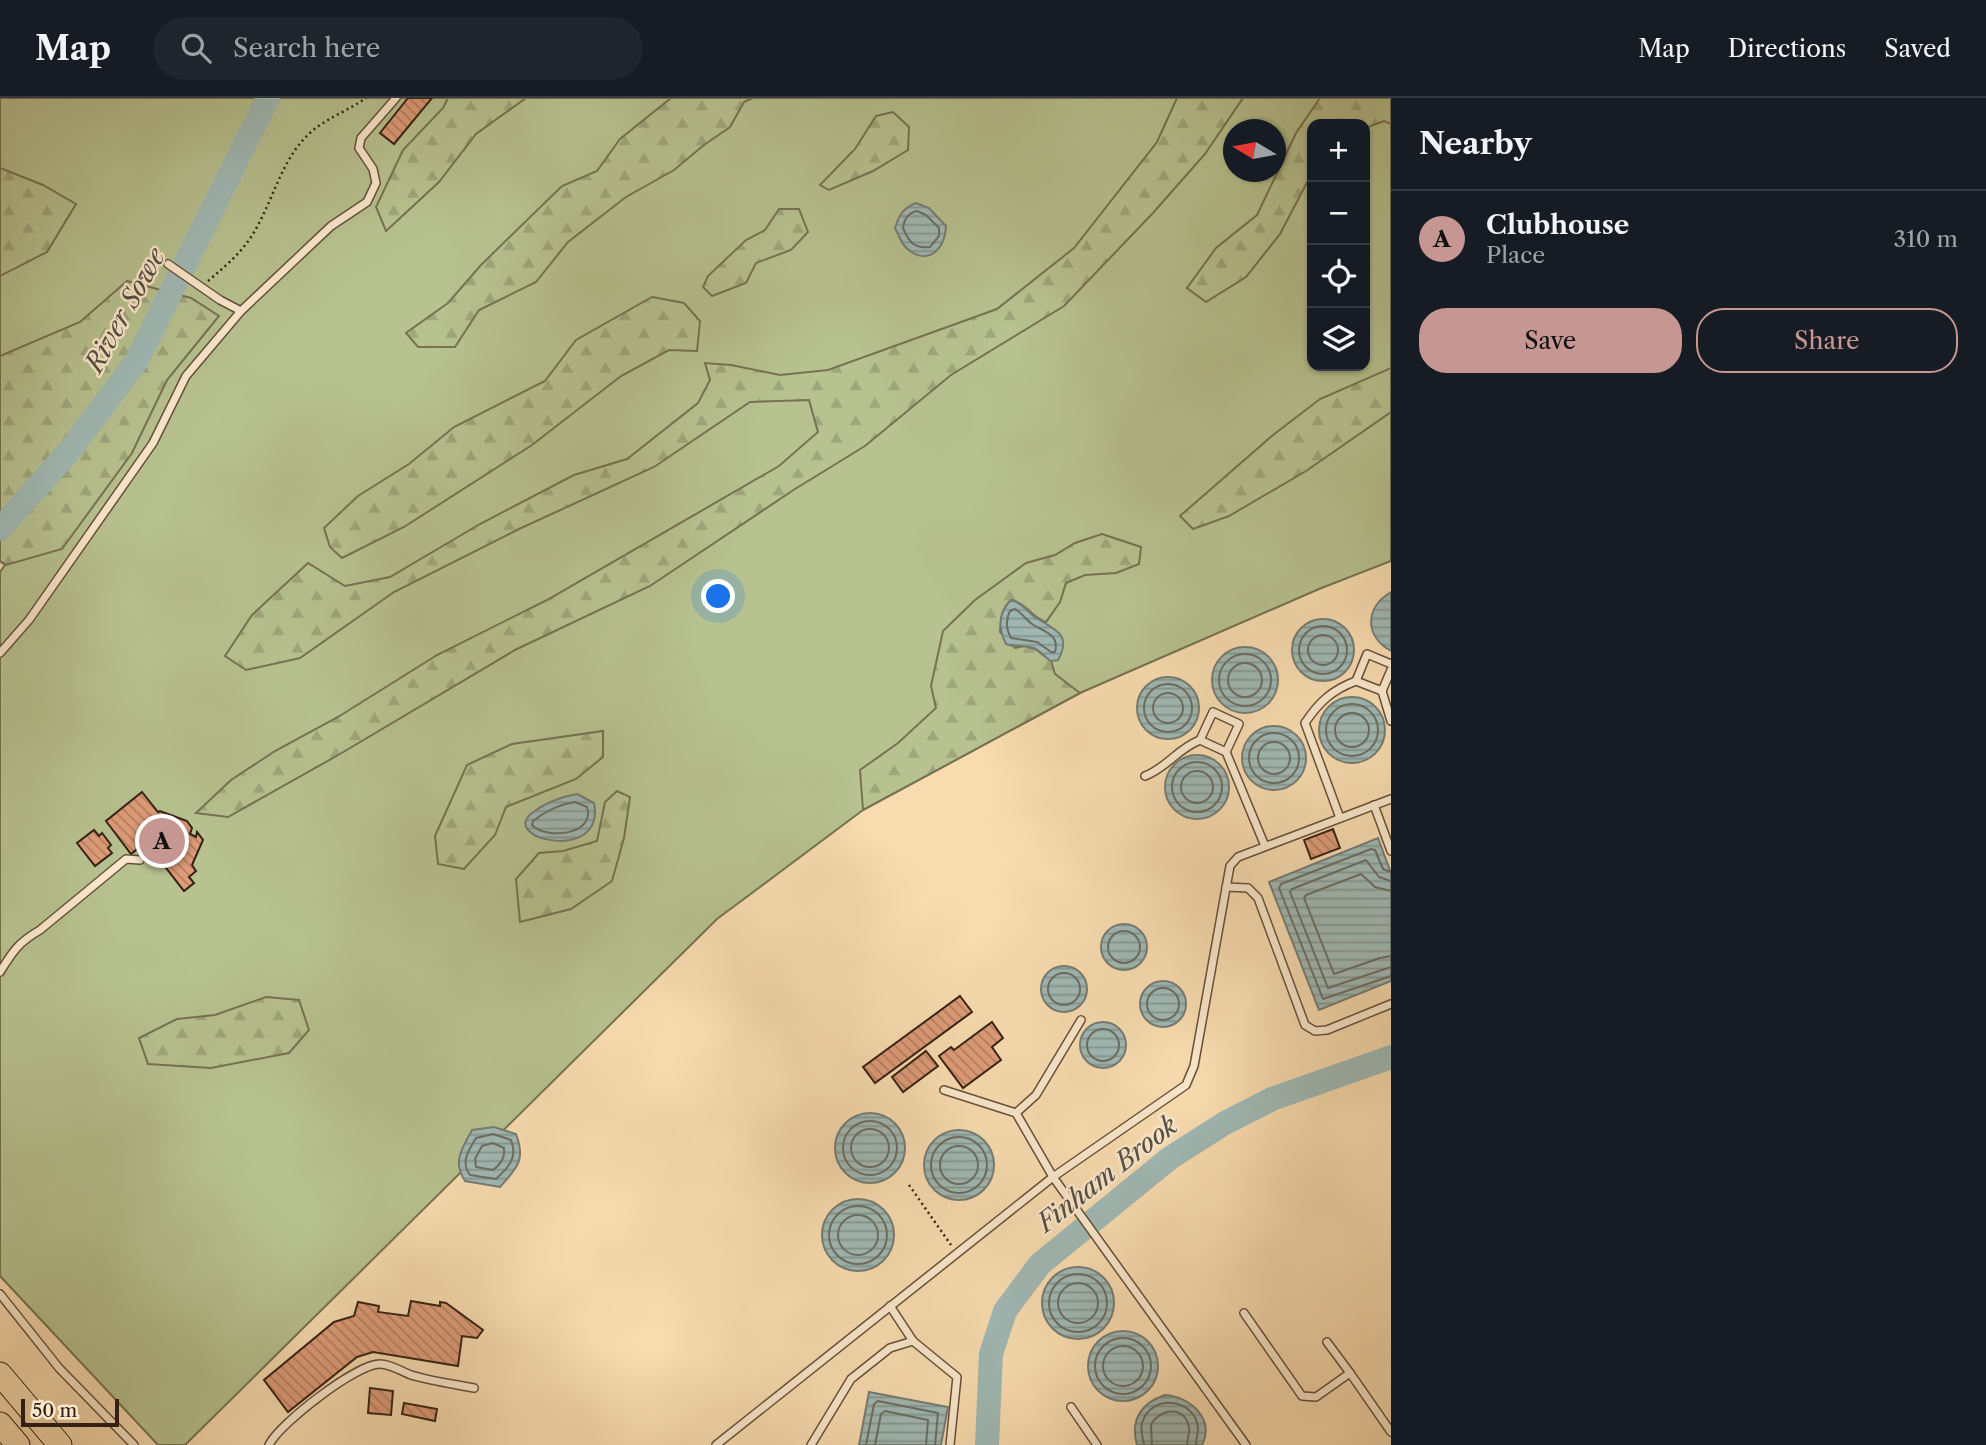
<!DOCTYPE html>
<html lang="en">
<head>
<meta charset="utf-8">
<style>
  body { margin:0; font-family:"Libre Caslon Text",serif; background:#20242c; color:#f1f3f6 }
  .controls { position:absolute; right:21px; top:21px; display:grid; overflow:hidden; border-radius:14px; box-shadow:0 2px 5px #0004 }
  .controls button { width:63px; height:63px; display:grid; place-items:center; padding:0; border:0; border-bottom:2px solid #363941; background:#171b24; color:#f1f3f6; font:35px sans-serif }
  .compass { position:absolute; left:1223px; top:21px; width:63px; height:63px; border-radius:50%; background:#171b24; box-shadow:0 2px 5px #0004; rotate:280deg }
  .scale { position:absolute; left:21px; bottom:18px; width:98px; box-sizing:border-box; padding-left:7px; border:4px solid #352113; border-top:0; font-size:19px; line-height:24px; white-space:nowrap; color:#352113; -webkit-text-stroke:5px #fae8cc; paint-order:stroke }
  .you { position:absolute; left:719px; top:499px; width:24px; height:24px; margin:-18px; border:5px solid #fff; border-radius:50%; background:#1a73e8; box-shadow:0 0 0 10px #1a73e833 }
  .badge { display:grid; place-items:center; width:46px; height:46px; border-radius:50%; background:#c59692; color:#111; font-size:23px; font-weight:700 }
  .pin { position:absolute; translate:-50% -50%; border:4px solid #fff; box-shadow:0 2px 7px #0006 }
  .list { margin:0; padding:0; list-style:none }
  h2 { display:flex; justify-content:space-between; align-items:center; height:91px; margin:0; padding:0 28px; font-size:30px }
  h2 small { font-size:23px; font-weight:400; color:#9ea1a6 }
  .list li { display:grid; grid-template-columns:46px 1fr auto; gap:21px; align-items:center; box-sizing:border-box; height:98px; padding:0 28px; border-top:2px solid #363941 }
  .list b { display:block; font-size:26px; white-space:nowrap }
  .list p { margin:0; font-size:23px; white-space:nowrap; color:#9ea1a6 }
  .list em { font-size:23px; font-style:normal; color:#9ea1a6 }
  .actions { display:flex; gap:14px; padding:21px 28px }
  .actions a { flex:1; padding:16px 0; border:2px solid #c59692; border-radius:28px; text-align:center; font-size:24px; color:#c59692 }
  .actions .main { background:#c59692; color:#111 }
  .icon { flex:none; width:38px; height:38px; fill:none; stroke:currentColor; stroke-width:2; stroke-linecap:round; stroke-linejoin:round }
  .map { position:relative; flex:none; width:1391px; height:1347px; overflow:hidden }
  header { display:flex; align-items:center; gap:42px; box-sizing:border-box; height:98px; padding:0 35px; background:#171b24; border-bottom:2px solid #363941 }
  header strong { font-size:33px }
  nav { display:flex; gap:38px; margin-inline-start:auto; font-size:24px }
  .search { width:490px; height:63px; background:#20242c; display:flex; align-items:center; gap:18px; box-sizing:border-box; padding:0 24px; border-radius:38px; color:#9ea1a6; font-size:26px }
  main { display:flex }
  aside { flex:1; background:#171b24 }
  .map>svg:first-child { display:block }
  .grass { fill:#b7c290; stroke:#767252; stroke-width:2; fill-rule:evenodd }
  .forest { fill:url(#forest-firs); stroke:#767252; stroke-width:2 }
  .water { fill:url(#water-rules); stroke:#757c74; stroke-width:2 }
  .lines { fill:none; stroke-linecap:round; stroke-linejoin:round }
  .shore { stroke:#6a6d64; stroke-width:2 }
  .river { stroke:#a0b9b5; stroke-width:24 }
  .building { fill:url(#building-back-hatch); stroke:#352113; stroke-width:2 }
  .service-casing { stroke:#66503a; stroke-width:10 }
  .trunk-casing { stroke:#352113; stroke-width:25 }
  .path { stroke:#352113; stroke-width:2.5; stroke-dasharray:2 3.5; stroke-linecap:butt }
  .service { stroke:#fae8cc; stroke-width:7 }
  .trunk { stroke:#f8dcb0; stroke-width:23 }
  .labels { text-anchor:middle; stroke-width:5; stroke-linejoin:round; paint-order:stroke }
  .water-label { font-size:26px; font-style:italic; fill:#554f44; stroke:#fae8cc }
</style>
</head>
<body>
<header>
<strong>Map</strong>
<div class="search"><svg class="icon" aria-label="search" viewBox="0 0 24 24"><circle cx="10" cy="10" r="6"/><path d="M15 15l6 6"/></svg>Search here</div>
<nav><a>Map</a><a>Directions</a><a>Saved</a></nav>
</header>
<main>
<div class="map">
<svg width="1391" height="1347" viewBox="0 0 1391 1347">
  <defs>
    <pattern id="forest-firs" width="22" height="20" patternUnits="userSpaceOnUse" patternTransform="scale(1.75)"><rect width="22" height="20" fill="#b7c290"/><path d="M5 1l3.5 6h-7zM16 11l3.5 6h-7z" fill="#9ea67b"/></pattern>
    <pattern id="water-rules" width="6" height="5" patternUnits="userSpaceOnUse" patternTransform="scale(1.75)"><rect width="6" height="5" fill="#a0b9b5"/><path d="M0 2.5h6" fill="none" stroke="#839692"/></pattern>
    <pattern id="building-back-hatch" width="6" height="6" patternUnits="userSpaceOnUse" patternTransform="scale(1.75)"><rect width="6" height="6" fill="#de9c78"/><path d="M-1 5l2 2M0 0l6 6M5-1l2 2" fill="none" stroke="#b57f61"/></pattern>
  </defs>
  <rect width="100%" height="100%" fill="#f8dcb0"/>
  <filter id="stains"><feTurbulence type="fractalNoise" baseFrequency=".00286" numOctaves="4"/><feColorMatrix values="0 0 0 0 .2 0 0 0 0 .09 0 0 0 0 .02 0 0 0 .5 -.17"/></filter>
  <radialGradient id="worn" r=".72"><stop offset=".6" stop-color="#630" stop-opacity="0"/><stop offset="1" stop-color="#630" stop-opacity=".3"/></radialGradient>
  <path class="grass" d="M0,0H1391V463L1319,491L1080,595L863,712L717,821L185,1347H158L0,1178V474L5,467L0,463ZM1312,26H1365V268H1312ZM1234,32H1276V74H1234Z"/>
  <g class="forest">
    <path d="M448,0H526L476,36L439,84L386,133L376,109L403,52L443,10Z"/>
    <path d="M671,0H753L744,4L730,29L704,47L674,72L626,99L568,144L536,184L479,212L455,249H418L406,235L448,205L481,167L562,88L597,73L620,41Z"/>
    <path d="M1177,0H1243L1205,56L1153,115L1064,208L951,277L865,348L795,391L650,488L515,552L340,656L228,719L196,715L231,682L275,653L338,619L437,557L547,502L779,368L818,334L809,302L750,304L654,369L519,431L394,494L300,560L246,572L225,558L252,517L308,465L345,488L390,479L480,426L574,377L627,361L698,305L710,282L705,265L731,267L780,277L828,272L997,211L1074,150L1157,44Z"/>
    <path d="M1320,0H1391V26L1384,23L1365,30V26H1312V75L1280,136L1246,179L1206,204L1187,190L1216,150L1257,117L1296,35Z"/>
    <path d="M893,14L909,29L908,52L873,73L829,92L820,87L855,51L876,18Z"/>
    <path d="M0,70L43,87L76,106L47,154L0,178Z"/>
    <path d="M779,111H799L808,134L791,152L756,165L746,185L712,198L703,189L708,178L746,142L765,132Z"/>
    <path d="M127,183L191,200L219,218L167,282L132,355L62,451L6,467L0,463V258L80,224Z"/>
    <path d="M652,199L684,205L700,223L697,253L669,252L621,278L532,347L404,429L342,460L330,449L324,430L358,398L409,366L454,329L545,283L576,242Z"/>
    <path d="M1391,270V314L1306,373L1229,418L1193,431L1180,418L1273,337L1320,301Z"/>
    <path d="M1102,436L1141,449L1139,466L1116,475L1085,477L1066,485L1060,504L1046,524C1032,520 1026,505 1011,502C1001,512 1001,520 1000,534L1015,550L1025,548L1035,551L1051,563L1055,576L1080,595L863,712L860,672L898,645L936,610L931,588L943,533L975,502L1026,465L1055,457L1075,445Z"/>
    <path d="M603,633V659L576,681L506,709L495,737L464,771L438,766L435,738L467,667L512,646Z"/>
    <path d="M617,693L630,699L624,740L612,783L571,811L520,824L516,781L539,755L563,753L597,743L605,704Z"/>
    <path d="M266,899L299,902L309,932L289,955L211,970L148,966L139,940L177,921L215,917Z"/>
  </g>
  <g class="water">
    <path d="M916,105L929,110L946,128C946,147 931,168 910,153C902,148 899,138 895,130C899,117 903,110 916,105Z"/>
    <path d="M1391,494V553C1364,538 1365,509 1391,494Z"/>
    <path d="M1011,502C1024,505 1027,515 1038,521C1056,532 1072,537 1058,562L1051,563C1046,560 1041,554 1036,551C1026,546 1016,550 1006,546C998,530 998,515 1011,502Z"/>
    <circle cx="1323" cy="552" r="31"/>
    <circle cx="1245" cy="582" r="33"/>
    <circle cx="1168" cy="610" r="31"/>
    <circle cx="1352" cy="632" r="33"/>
    <circle cx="1274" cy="660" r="32"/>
    <circle cx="1197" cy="689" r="32"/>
    <path d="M577,696L594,705C606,766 498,741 532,715C546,704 560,699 577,696Z"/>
    <path d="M1378,740L1391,775V883L1319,912L1269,784Z"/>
    <circle cx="1124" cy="849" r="23"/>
    <circle cx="1064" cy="891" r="23"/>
    <circle cx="1163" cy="906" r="23"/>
    <circle cx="1103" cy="947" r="23"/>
    <circle cx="870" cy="1050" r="35"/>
    <path d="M494,1029L516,1036C526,1062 517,1070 500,1089L465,1083C452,1063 462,1051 472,1032Z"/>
    <circle cx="959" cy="1067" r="35"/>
    <circle cx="858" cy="1137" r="36"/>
    <circle cx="1078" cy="1205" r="36"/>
    <circle cx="1123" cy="1268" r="35"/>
    <path d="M869,1294L948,1309L941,1347H859Z"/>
    <path d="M1165,1297C1190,1299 1215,1320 1202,1347H1137C1130,1322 1141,1305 1165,1297Z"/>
  </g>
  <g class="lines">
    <g class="shore">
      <path d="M917,113L926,117L939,130V138L930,149C914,151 909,144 903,130C904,122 908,115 917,113Z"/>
      <path d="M1015,511C1022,515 1026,522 1032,526C1044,534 1060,536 1055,554H1051L1037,544L1011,540C1006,531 1006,521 1010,513Z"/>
      <circle cx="1323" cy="552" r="24"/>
      <circle cx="1323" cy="552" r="15"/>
      <circle cx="1245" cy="582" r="26"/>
      <circle cx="1245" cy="582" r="17"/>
      <circle cx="1168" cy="610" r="24"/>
      <circle cx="1168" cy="610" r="15"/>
      <circle cx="1352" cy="632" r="26"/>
      <circle cx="1352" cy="632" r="17"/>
      <circle cx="1274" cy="660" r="25"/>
      <circle cx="1274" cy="660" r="16"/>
      <circle cx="1197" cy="689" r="25"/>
      <circle cx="1197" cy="689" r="16"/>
      <path d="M575,704L587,709C596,737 546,742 532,727L533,723C546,713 559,706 575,704Z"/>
      <path d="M1391,774L1383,771L1375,752L1371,751L1281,786L1279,790L1323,901L1391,878"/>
      <path d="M1391,783L1379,779L1366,762L1292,791L1290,794L1328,890L1391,869"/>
      <path d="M1391,793L1375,789L1361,776L1306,797L1304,800L1334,876L1380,860L1391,858"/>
      <circle cx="1124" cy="849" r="16"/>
      <circle cx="1064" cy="891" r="16"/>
      <circle cx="1163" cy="906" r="16"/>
      <circle cx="1103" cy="947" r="16"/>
      <circle cx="870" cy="1050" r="27"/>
      <circle cx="870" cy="1050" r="19"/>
      <path d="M493,1036L511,1042C518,1059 509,1069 496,1081L470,1077C460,1064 469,1052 476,1040Z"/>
      <circle cx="959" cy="1067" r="28"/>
      <path d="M493,1045L504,1050C505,1060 501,1066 493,1072L476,1069L475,1061L482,1048Z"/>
      <circle cx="959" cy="1067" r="19"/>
      <circle cx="858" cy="1137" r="29"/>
      <circle cx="858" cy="1137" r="20"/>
      <circle cx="1078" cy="1205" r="29"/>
      <circle cx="1078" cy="1205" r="20"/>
      <circle cx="1123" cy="1268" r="28"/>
      <circle cx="1123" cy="1268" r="20"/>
      <path d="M866,1347L874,1306L878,1303L938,1315L935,1347"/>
      <path d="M875,1347L881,1316L885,1313L928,1322L926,1347"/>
      <path d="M1144,1347C1143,1340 1140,1332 1142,1325C1151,1295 1195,1300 1198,1330C1198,1336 1196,1342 1196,1347"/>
      <path d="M1152,1347L1151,1327C1159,1310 1186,1307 1189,1330C1190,1335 1187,1341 1187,1347"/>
    </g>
    <g class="river">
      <path d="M0,431L70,352L136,264L268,0"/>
      <path d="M987,1347L991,1256L1005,1213L1040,1166L1170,1060L1225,1025L1272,1001L1391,959"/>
    </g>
  </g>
  <g class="building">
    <path d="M408,0H432L394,46L380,35Z"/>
    <path d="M142,694L158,714L160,713L187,723L192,730L190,736L196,739L197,734L203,742L192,767L196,773L189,779L194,785L184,793L146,744L131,756L106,723Z"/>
    <path d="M1333,731L1340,750L1311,761L1304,742Z"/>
    <path d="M94,732L99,738L102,735L111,747L108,750L112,755L95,768L77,745Z"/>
    <path d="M960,898L972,914L875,985L863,969Z"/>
    <path d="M992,924L1003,940L992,949L1001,962L963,990L939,958L951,949L954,952Z"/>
    <path d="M926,953L938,968L903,994L892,979Z"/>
    <path d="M411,1203L440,1208V1204L446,1205L483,1232L477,1240L462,1238L458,1268L373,1254L357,1259L288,1314L264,1282L334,1224L354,1218L358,1204L379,1208L378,1214L408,1218Z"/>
    <path d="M370,1290L393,1293L391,1317L368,1315Z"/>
    <path d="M404,1305L437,1311L435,1323L402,1316Z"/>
  </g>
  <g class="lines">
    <g class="service-casing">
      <g id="service">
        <path d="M168,166L220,202L241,213"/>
        <path d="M0,555L29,522L153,345L186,278L241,213L331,128L367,104L376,85L373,71L359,50L361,40L396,0"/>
        <path d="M1356,583L1367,556L1391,566"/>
        <path d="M1382,593L1391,623"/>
        <path d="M1213,614L1239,626L1226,654L1200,642Z"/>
        <path d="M1226,654L1265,748"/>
        <path d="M1145,678C1168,669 1177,651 1200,642"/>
        <path d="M1374,707L1391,753"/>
        <path d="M1340,720L1305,625C1319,604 1332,592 1356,583L1382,593L1391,572"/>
        <path d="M1226,789L1248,790L1258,800L1305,927L1315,933L1327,932L1391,906"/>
        <path d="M0,874C13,853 19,844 40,832L126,761L140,762"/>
        <path d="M944,992L1016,1015L1053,1079L1246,1347"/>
        <path d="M1016,1015L1036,997L1081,922"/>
        <path d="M0,1196L59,1270L134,1347"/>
        <path d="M890,1208L913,1243L957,1279L950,1347"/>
        <path d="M1244,1215L1302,1298L1316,1299L1350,1275L1391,1334"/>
        <path d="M1327,1244L1350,1275"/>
        <path d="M1071,1309L1097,1347"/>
        <path d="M269,1347C279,1326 356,1266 380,1266C390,1266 401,1273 411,1277C431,1283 453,1286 474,1290"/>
        <path d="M716,1347L1053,1079L1186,987L1194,968L1230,768L1238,759L1391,701"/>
        <path d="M811,1347L851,1281L890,1250L913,1243"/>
      </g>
    </g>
    <g class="trunk-casing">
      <g id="trunk">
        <path d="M0,1276L60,1347"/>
        <path d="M0,1326L18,1347"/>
      </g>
    </g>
    <g class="path">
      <path d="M208,183C228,166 246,151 258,127C275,96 283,59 311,34C327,20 349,12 366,0"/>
      <path d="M909,1087L951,1147"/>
    </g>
    <use href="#service" class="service"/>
    <use href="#trunk" class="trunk"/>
  </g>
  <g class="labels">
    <g class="water-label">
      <text transform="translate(125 212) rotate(-61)" y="9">River Sowe</text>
      <text transform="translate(1107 1076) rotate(-38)" y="9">Finham Brook</text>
    </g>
  </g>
  <rect width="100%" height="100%" filter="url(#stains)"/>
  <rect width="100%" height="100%" fill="url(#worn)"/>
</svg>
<div class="controls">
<button>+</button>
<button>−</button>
<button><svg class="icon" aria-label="locate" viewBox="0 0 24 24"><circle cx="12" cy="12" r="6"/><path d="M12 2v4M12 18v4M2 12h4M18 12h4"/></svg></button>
<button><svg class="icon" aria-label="layers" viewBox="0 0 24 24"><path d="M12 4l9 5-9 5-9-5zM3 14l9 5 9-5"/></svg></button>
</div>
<svg class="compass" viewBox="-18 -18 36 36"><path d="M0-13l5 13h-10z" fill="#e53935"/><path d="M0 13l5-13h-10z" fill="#9ea1a6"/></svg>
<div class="scale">50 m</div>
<div class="you"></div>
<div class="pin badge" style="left:162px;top:743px">A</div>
</div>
<aside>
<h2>Nearby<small></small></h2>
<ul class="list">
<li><span class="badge">A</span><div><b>Clubhouse</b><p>Place</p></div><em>310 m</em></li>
</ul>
<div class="actions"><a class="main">Save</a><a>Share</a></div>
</aside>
</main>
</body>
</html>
